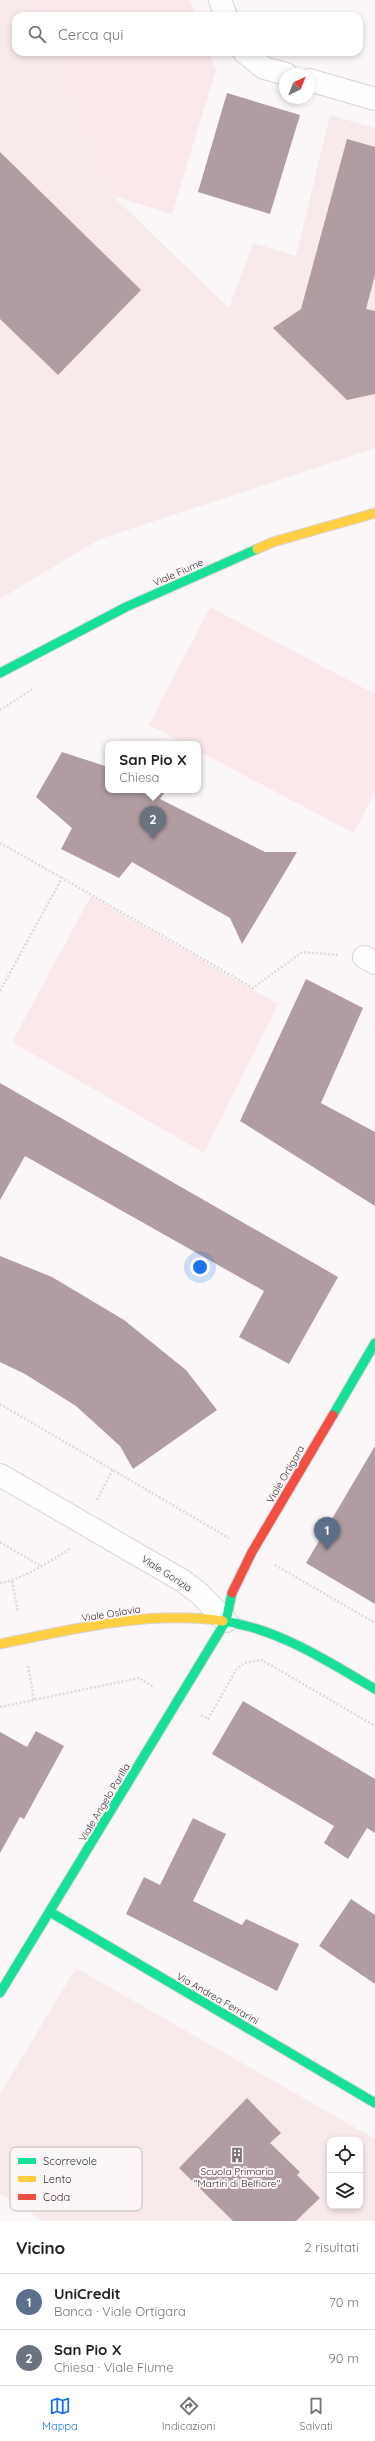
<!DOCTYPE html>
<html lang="it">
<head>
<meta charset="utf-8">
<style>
  body { margin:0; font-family:Quicksand,sans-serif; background:#f6f6f6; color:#202124 }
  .controls { position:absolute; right:12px; bottom:12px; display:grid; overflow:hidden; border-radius:8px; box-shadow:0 2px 6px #0003 }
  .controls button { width:36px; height:36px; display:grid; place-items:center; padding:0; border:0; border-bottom:1px solid #e0e0e0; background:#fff; color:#202124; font:20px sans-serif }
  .compass { position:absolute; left:279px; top:68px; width:36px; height:36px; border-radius:50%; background:#fff; box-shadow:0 2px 6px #0003; rotate:43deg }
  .you { position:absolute; left:200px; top:1267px; width:14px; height:14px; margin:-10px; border:3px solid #fff; border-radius:50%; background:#1a73e8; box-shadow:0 0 0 6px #1a73e833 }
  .badge { display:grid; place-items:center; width:26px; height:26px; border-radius:50%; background:#1a73e8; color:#fff; font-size:13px; font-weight:700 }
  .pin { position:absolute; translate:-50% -33px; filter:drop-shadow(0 1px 2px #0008) }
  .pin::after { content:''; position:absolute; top:21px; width:14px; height:12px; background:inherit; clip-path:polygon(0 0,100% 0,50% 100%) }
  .popup { position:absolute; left:105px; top:741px; width:96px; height:52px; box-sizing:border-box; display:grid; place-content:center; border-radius:8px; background:#fff; filter:drop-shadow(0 1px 3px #0005); font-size:13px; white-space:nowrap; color:#757577 }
  .popup b { font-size:15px; color:#202124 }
  .popup::after { content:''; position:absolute; left:50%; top:100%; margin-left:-8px; border:8px solid transparent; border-top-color:#fff }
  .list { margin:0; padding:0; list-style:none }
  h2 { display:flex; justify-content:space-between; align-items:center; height:52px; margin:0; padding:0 16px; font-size:17px }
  h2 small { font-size:13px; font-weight:400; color:#757577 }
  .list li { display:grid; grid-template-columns:26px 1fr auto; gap:12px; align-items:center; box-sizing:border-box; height:56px; padding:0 16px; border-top:1px solid #e0e0e0 }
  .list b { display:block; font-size:15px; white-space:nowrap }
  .list p { margin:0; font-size:13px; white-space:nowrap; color:#757577 }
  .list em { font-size:13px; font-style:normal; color:#757577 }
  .icon { flex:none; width:22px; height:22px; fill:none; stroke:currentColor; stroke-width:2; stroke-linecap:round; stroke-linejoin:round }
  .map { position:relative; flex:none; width:375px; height:2221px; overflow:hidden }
  .search { position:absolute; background:#fff; box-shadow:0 2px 6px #0003; left:12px; right:12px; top:12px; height:44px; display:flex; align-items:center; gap:10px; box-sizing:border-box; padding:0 14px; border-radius:12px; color:#757577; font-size:15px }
  .sheet { height:164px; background:#fff }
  nav { display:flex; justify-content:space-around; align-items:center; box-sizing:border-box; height:56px; border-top:1px solid #e0e0e0; background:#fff; font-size:11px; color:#757577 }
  nav a { display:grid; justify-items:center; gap:2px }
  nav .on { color:#1a73e8 }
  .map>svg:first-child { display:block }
  .built { fill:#f8e9eb; fill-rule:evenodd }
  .green { fill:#fbe8ea }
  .building { fill:#b09ca1 }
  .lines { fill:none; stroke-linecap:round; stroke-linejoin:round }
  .street-casing { stroke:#dad2d3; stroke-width:24 }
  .fast-casing { stroke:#dad2d3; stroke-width:11 }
  .slow-casing { stroke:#dad2d3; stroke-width:11 }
  .jam-casing { stroke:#dad2d3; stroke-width:11 }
  .path { stroke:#dddbdc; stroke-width:2.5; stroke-dasharray:2 2; stroke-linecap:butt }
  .street { stroke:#fefefe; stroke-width:22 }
  .fast { stroke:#16e098; stroke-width:9 }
  .slow { stroke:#ffcf43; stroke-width:9 }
  .jam { stroke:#f24e42; stroke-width:9 }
  .labels { text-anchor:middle; stroke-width:4; stroke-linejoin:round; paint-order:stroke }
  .street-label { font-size:10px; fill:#382d2e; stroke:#fcf6f7 }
  .poi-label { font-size:10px; fill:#382d2e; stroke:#fcf6f7 }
  .key { fill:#fcf6f7; stroke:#c1babb; stroke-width:1 }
  .key-label { font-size:11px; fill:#382d2e }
</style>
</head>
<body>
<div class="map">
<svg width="375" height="2221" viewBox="0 0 375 2221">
  <rect width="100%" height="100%" fill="#fbf7f8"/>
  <g class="built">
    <path d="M0,0H36L42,16H16V52H57L113,196L229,308L253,243L296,256L330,115L375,128V448L100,539L0,599Z"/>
    <path d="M76,1968L375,2139V2221H41L26,2209L0,2194V2094ZM330,2140H360V2206H330Z"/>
  </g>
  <g class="green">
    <path d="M36,0H190L196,16H42Z"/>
    <path d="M57,52H209L216,70L172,214L113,196Z"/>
    <path d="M210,607L375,694V792L354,833L198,751V744H185L149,725Z"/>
    <path d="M91,896L278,1004L204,1153L12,1042Z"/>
  </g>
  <g class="building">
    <path d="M227,93L300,115L270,214L198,192Z"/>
    <path d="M347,139L375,147V275L366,309L375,311V394L347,400L273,328L301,309Z"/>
    <path d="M0,152L141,290L58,375L0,319Z"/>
    <path d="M62,752L108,767V790H166L160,799L265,852H297L242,944L230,918L132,862L119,878L61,849L72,828L36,797Z"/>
    <path d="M306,979L363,1008L321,1103L375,1132V1206L240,1121Z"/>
    <path d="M0,1083L338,1277L289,1364L239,1337L264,1291L25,1156L0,1200Z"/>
    <path d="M0,1256L52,1277L124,1320L186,1370L217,1410L133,1469L120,1446L76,1406L25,1374L0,1362Z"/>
    <path d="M375,1446V1604L306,1563Z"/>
    <path d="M243,1701L375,1779V1833L367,1828L348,1859L324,1843L334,1826L212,1754Z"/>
    <path d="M36,1731L64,1746L24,1819L20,1817L0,1853V1732L27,1747Z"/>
    <path d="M193,1818L226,1834L193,1901L242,1925L246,1919L299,1944L277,1991L126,1914L144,1877L160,1885Z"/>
    <path d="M351,1899L375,1915V1984L319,1946Z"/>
    <path d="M247,2098L281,2133L270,2143L300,2172L297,2175L320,2198L296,2221H233L179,2168Z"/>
  </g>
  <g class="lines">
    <g class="street-casing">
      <g id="street">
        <path d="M220,0L226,16"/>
        <path d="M244,52L264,68L286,74"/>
        <path d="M309,80L375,99"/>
        <path d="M364,957L375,963"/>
        <path d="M0,1475L183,1581L200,1594L226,1621"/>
      </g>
    </g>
    <g class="fast-casing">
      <g id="fast">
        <path d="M0,673L126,607L257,549"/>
        <path d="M333,1415L375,1343"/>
        <path d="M223,1621C279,1629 327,1661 375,1689"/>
        <path d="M50,1912L375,2103"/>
        <path d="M0,1993L226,1621L232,1593"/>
      </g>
    </g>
    <g class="slow-casing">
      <g id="slow">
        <path d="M257,549L273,542L375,513"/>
        <path d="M0,1644C73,1629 148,1610 223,1621"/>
      </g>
    </g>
    <g class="jam-casing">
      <path id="jam" d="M232,1593L252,1552L333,1415"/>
    </g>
    <g class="path">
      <path d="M0,710L34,688"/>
      <path d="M0,843L62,878"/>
      <path d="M0,991L62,878L253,988L302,952L338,955"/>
      <path d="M0,1404L229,1538"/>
      <path d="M97,1500L113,1469"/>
      <path d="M0,1542L41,1566"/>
      <path d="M275,1565L375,1623"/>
      <path d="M12,1581L18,1612"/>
      <path d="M0,1583C24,1579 46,1563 67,1551L70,1548"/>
      <path d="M28,1666L34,1700"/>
      <path d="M0,1707L139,1678L154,1687"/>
      <path d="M201,1715L208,1719L236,1670L244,1663L262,1660L375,1726"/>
    </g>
    <use href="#street" class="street"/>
    <use href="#fast" class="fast"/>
    <use href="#slow" class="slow"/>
    <use href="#jam" class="jam"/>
  </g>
  <defs>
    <g id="building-bare" transform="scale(1.2)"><path d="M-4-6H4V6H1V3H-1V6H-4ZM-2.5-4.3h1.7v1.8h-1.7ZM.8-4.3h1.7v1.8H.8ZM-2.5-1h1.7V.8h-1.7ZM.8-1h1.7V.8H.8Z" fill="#7c7475" stroke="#fcf6f7" stroke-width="2.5" paint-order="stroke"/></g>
  </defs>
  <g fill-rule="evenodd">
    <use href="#building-bare" x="237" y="2155"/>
  </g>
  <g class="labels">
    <g class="street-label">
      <text transform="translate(178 572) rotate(-24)" y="4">Viale Fiume</text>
      <text transform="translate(285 1474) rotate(-60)" y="4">Viale Ortigara</text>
      <text transform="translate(167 1573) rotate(33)" y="4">Viale Gorizia</text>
      <text transform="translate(111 1613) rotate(-9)" y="4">Viale Oslavia</text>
      <text transform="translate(104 1802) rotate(-59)" y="4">Viale Angelo Parilla</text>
      <text transform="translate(218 1998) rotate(30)" y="4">Via Andrea Ferrarini</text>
    </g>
    <g class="poi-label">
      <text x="237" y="2175">Scuola Primaria<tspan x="237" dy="12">"Martiri di Belfiore"</tspan></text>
    </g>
  </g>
  <rect x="10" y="2147" width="132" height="64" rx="6" class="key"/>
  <rect x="18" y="2158" width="18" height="6" fill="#16e098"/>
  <rect x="18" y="2176" width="18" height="6" fill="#ffcf43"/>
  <rect x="18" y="2194" width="18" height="6" fill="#f24e42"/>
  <g class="key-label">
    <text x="43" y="2165">Scorrevole</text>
    <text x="43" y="2183">Lento</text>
    <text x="43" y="2201">Coda</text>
  </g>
</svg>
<div class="controls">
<button><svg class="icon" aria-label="locate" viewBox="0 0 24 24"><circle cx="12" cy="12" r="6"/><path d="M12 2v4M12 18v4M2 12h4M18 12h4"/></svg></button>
<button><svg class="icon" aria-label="layers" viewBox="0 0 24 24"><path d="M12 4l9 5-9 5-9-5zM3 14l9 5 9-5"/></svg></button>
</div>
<svg class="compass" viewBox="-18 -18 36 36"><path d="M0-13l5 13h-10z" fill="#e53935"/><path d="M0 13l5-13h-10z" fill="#757577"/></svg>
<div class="you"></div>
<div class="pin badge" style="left:327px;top:1550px;background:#5c6f8a">1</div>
<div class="pin badge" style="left:153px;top:839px;background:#6b7280">2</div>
<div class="popup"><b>San Pio X</b>Chiesa</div>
<div class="search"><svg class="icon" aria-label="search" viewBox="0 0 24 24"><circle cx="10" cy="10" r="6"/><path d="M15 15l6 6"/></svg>Cerca qui</div>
</div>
<section class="sheet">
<h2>Vicino<small>2 risultati</small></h2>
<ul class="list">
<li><span class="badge" style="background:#5c6f8a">1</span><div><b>UniCredit</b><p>Banca · Viale Ortigara</p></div><em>70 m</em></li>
<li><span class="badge" style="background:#6b7280">2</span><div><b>San Pio X</b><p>Chiesa · Viale Fiume</p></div><em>90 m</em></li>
</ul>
</section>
<nav>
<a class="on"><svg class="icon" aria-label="map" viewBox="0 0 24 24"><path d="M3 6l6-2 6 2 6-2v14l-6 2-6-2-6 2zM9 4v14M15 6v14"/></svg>Mappa</a>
<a><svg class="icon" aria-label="directions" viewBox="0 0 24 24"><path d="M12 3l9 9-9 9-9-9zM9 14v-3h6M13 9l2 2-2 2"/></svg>Indicazioni</a>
<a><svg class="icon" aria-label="saved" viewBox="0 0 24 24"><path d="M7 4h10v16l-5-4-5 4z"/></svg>Salvati</a>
</nav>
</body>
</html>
